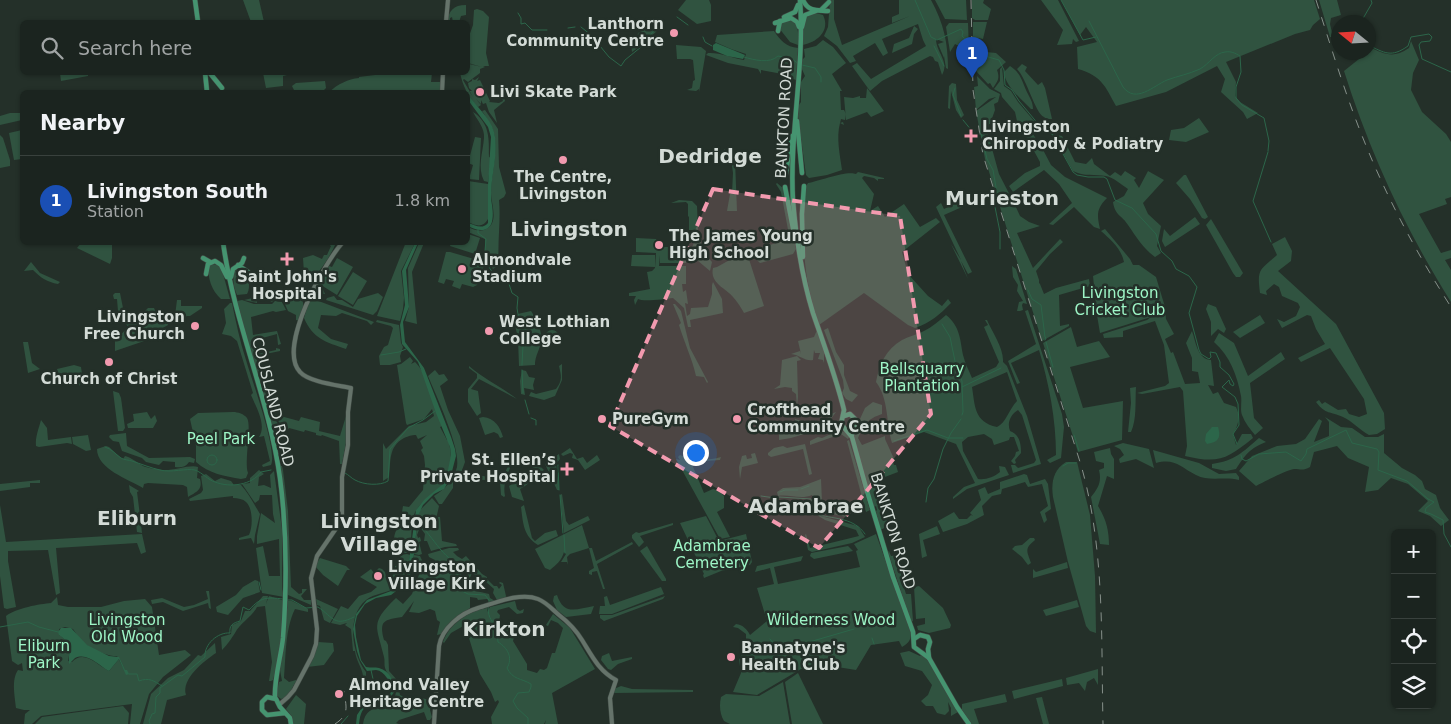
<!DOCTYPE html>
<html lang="en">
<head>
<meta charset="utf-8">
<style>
  body { margin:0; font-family:"DejaVu Sans",sans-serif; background:#28302c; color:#f1f3f6 }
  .controls { position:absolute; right:15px; bottom:15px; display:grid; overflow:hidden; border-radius:8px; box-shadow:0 1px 4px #0004 }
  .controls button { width:45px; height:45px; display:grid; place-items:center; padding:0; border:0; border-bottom:1px solid #39413d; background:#1b241f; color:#f1f3f6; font:25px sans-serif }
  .compass { position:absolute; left:1331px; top:15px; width:45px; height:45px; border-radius:50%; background:#1b241f; box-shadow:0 1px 4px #0004; rotate:288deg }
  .you { position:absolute; left:695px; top:452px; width:18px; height:18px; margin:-12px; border:4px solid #fff; border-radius:50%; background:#1a73e8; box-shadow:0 0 0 8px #1a73e833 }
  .badge { display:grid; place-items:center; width:32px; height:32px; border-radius:50%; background:#b45309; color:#fff; font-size:16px; font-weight:700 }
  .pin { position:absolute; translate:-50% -41px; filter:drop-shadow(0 1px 2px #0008) }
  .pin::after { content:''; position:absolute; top:26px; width:18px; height:15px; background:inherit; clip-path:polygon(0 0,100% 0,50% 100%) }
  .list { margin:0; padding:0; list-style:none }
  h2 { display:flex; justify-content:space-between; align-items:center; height:65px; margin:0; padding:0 20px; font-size:21px }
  h2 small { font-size:16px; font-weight:400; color:#a0a4a4 }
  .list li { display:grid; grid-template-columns:32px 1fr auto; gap:15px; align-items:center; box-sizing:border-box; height:90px; padding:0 20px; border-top:1px solid #39413d }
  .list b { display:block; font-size:19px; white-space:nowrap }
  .list p { margin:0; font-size:16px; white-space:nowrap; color:#a0a4a4 }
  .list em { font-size:16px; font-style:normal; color:#a0a4a4 }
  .icon { flex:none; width:28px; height:28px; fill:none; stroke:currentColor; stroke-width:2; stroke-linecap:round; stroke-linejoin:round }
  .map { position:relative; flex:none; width:1451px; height:724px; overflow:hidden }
  .search { position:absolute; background:#1b241f; box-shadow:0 1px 4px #0004; left:20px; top:20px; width:450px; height:55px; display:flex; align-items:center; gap:12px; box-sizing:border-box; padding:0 18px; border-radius:8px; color:#a0a4a4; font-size:19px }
  .panel { position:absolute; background:#1b241f; box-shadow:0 1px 4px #0004; left:20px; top:90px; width:450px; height:155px; border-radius:8px }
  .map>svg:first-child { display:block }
  .green { fill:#305340; fill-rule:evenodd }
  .water { fill:#2c664a }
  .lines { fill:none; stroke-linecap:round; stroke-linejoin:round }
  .stream { stroke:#2c664a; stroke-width:1 }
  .secondary-casing { stroke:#404b45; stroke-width:5 }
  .primary-casing { stroke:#404b45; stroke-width:5.5 }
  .secondary { stroke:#65736a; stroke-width:4 }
  .primary { stroke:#459470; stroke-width:4.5 }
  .rail { stroke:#86908a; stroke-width:1; stroke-dasharray:9 9; stroke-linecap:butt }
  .marked { fill:#f29aaf; fill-opacity:0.2; stroke:#f29aaf; stroke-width:4; stroke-dasharray:10 6; stroke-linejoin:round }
  .poi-dot { fill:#f29aaf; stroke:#243029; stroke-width:2 }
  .labels { text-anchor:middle; stroke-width:5; stroke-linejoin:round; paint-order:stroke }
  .poi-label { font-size:15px; font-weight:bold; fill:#d3dbd6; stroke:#243029; text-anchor:start }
  .street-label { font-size:15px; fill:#d3dbd6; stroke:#243029 }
  .park-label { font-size:15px; fill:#9ef6c7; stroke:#243029 }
  .district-label { font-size:20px; font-weight:bold; fill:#d3dbd6; stroke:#243029 }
</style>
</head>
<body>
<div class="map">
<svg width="1451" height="724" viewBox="0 0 1451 724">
  <rect width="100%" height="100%" fill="#243029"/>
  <g class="green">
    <path d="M243,0H259L264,22H251Z"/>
    <path d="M686,0H709L711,5V21L697,24L678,10Z"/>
    <path d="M830,0H834V19L842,45L910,16L892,23V17L899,14V0H931C944,24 948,43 948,69L946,68L944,56V58L938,44L944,42L936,39C936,52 950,62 942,75L938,62L935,61L933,57L930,56L882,81L870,91L852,66L857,63L871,79L926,46L923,40L918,24L882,39L888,53L883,56L875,43L853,56L856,61L850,63L837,46L824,36L828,27Z"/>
    <path d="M935,0H966L967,20L945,19Z"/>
    <path d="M972,0H984L983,3L991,9L988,20H975L972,18Z"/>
    <path d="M1041,0H1058L1079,41L1076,42L1073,39L1072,44L1057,45L1063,30Z"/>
    <path d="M1061,0H1314L1320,19L1313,25L1310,30L1295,34L1226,62L1236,82L1235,96L1240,102L1258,113L1247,119L1243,112L1221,92L1225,79L1217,66L1166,92L1116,106C1105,86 1102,76 1078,69L1077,47L1097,42L1086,27L1080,35Z"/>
    <path d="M1319,0H1337L1341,15L1331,18L1330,24L1333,37H1330Z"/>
    <path d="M466,5V15L461,16L459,22H453L452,17L450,18V22H447C449,11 453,5 466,5Z"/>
    <path d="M477,9L483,11L489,17L486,53L489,66H483L485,67L480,69V73L468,82L464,79L463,80L473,97L469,91H472L469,88L468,83L472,81V79L475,80L479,77L477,81L480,80L490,101L489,102L499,103L503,101L500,94L503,90L498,87L499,84L501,83L505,101L494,110L497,123L489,112L486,103L483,104L481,100V104L476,99L481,105L478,107C468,97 463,86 460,73L463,75L464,73L468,72V67L469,64L482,67L468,63V39L473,25L474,10Z"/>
    <path d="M816,13L823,15C831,31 816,43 802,45L803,26L808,15Z"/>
    <path d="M791,19C800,26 798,35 798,45L790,42L779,28L780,23Z"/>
    <path d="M973,22H987L983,39L978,38L975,44H973Z"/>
    <path d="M949,23H968L969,51L955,44L950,52L946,27Z"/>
    <path d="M653,25H657L660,28L642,45L632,52L631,43L639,42L643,36L637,39L638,33Z"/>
    <path d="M914,26L918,29L914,34L912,44L892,53L894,44L909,38Z"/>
    <path d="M774,31C780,40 786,47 798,48L796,80L777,73L761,70V74L758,69L728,63L706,55L708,53C718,52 733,58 744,60L746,54L731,49L715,42L717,35Z"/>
    <path d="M823,40L833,47L846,63L832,74L842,91H840L841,110H844L846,114L845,120L841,119L840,123L843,122L844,125L840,123C836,138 840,155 842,170L827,175L809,178L806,175L798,116L799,105L801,102V82L805,76L801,67L802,60L805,57L804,49L816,46Z"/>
    <path d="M1411,41L1419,60L1413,73L1411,90L1422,112L1446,134L1451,142V197L1445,199L1447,204L1419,214L1441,253L1451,250V258L1445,260L1451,270V302C1405,229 1370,153 1344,71L1364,55L1361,53L1368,52L1369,47C1385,54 1393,59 1409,48Z"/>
    <path d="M977,44L986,52L996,53L1006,62L997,70C1000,78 998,81 993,88L990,83L988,84L976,71V59L973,48Z"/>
    <path d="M676,45L701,47L706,51L699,92V89L696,91L687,90L692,88L693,81L695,80L693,60L690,59H677Z"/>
    <path d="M1022,64L1027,67L1025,71L1038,85L1042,82L1045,88L1052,119C1049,119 1046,119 1044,117C1035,113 1027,79 1017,69Z"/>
    <path d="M1010,66C1020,72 1022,81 1026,90C1029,97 1033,101 1033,109H1031C1021,99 1005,86 1004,72Z"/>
    <path d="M1002,67L1004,86L1011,91L1018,102L1035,122L1028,127L1041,146L1051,165L1065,177L1107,198C1096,209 1097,215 1100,229L1094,227L1074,207L1053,225L1049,224L1072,203L1059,184L1044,170L1013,192L1009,186L1025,173L1040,166V162L1022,129L1019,130L1015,112L1002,97L1001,93L994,89L1000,81V69Z"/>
    <path d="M60,73H88V76L61,81Z"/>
    <path d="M263,73H286L287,75L283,76V86L266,88Z"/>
    <path d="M391,73H432L431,82H441V92H329C338,84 348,79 359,78V77Z"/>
    <path d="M977,76L990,89L1000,94L998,102L994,104L995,110L990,124H989L988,134L999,174L1015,205L1020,216L1029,222L1040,226L1017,233L1033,268L1060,239L1063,242L1050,254L1036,271L1039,280V283L1040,284L1044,294L1056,288L1089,279L1090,286L1059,295L1060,326L1069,324V326L1042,341L985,159L976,111L996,97L989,99L976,110L974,87L978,86Z"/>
    <path d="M325,81L326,88L322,92H295L292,86L296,83Z"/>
    <path d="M952,83L956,84L957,100L964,115L961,118L956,110L951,91L950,109L948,108L949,86Z"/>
    <path d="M867,88L884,111L871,117L867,112L846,120L844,97L853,98L860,96V98H866Z"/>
    <path d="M485,110L498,129L499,167L506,193L504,197L499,200C501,222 497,243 499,265L493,269L485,256V239L468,232V227C474,230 483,233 489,227C498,220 491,202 491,193C491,175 497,157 495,139C494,128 488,120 482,111Z"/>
    <path d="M473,112C490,123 489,139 489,157L491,158L488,182L484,181C477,167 483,152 484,138C485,128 477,120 473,112Z"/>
    <path d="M10,113H22V120L0,125V116Z"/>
    <path d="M1199,118L1209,132L1186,142L1169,140L1171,130L1184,128Z"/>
    <path d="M22,130V159L14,160L9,133Z"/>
    <path d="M1052,134L1062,136L1075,162L1086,164L1092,158L1094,164L1110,176L1115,172L1121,176L1125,171L1136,178L1134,180L1139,188L1148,171L1164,180L1143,203L1148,214L1161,226L1157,246L1161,253L1155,257C1143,248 1137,238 1128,225C1122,215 1115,216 1113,202L1124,196L1128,189C1122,185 1113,177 1106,176C1095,174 1084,177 1073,171Z"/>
    <path d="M0,135L3,138L10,160V166L0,168Z"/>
    <path d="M475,137L481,138L479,180L469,179L473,165L468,163Z"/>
    <path d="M724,149L732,155L735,160L737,211H727L730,194L732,193L733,173L731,159L727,158V153H724Z"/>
    <path d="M858,172L884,178V179H878V181L874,178L864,176L862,178L874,194L870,211L878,206L885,217L904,204L920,227L936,218L940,222L902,252L908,274L928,296L942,306L948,299L951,303C939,315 932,322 915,328L908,325L864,293L819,325C802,275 802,240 805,188L808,183C819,181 847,170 856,174Z"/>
    <path d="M1184,175H1186L1208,217L1205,219L1202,218L1190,199L1176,183Z"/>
    <path d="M468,181L488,184V219C483,228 476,226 468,222Z"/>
    <path d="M777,183L784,189L796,249L793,254L760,263L754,257L756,249L783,241L789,235L781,192L776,184Z"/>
    <path d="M977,193L980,199L944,215L972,272L968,274L961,261L968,279L951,244L961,260L936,207L941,203L944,209Z"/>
    <path d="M679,200L692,201L697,206L698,230H689V217L688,216V204L686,202L671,203Z"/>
    <path d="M1195,217L1200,224L1165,247L1162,241L1164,229L1170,236Z"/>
    <path d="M1211,219L1243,273L1240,277H1236L1233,273L1206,225Z"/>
    <path d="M1105,229L1130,259L1133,265H1139L1156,277L1165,307L1166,319L1174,334L1165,339L1171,353L1173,352L1185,384L1200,383L1198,372L1192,371V358L1186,343L1192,331C1196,342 1197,359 1211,360L1214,386L1208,385L1213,394L1218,392L1224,403L1236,407C1241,417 1238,426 1233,434L1236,445L1242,434H1251L1253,438C1227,459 1219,464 1185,456L1187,446L1183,391L1180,387L1142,394L1137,393L1165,386L1169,383L1164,345L1155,321L1123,331V337L1104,338L1103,334L1147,320L1151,317L1100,333L1097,315L1093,276L1124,262C1121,248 1111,240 1101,231Z"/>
    <path d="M698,232L704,253L712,262L710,271L691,255V250L695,240H689V233H693L695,236Z"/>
    <path d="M468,234L480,238L475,254L450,246L451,243L468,242Z"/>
    <path d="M1285,237L1292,251L1291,261L1278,271L1336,324L1384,413L1385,429L1377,434L1369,435C1360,430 1352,421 1343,417C1330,411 1326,415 1316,402L1319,400L1322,404L1325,402L1338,410L1346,409L1349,414L1359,417L1367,414L1364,399L1330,348L1301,362L1298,358L1325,344L1316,329L1311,316L1307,315L1282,328L1277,319L1284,322L1296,316L1300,307L1298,303L1282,296L1279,287L1274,284L1266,291L1267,295L1260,293C1257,269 1259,271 1277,255L1272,244Z"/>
    <path d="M636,238L656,239L660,247H686V263H660V255L659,266H686V284H682L683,292L686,290L688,304L685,303L687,316L690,314L691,308L708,307L712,294V285L713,282L722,299L723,313L690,320L691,327H688L684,308L673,298C665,299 643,302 638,299L635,305L634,300L636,296H629V293L650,289L647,272L652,271L655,268L656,253L636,252Z"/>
    <path d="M406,242L415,243L401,271L404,298L403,309L400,321L377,316Z"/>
    <path d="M81,243H112V258L110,264L77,248Z"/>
    <path d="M327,243H336C330,257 320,272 309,282L304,273L303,258L313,255L322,259L324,255H327L331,246Z"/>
    <path d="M419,243H424L412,272L417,324L405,321L409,307L408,268Z"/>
    <path d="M446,252H450L481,261L484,266L477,285L473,287L462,284L460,289L452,286L454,281L446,279L444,284L438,282Z"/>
    <path d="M744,252L747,253L764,306L744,313C741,307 734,297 729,293C721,286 710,281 713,268L717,267Z"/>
    <path d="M632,255H655V267L631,266Z"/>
    <path d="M337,258L353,267L337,295L321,285L325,294H323V298L318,296V284L329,266L332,267Z"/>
    <path d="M31,262L40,273L60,282L58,284C47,282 41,278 33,270L24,271Z"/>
    <path d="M212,264L218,265L222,270L230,299H221C212,291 207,278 209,266Z"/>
    <path d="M1012,266L1016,269L1027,304L1023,303L1022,305L1023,310L1020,311H1017L1019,302L1023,301L1017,291L1018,285L1013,277Z"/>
    <path d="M238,267C247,270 252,285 247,294L237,295C233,286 231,275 238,267Z"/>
    <path d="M353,272L367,281L353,305L338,296Z"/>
    <path d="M290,290L297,291C306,304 304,306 300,321L296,320V315L288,311L283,300L289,297V294L279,293V291Z"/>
    <path d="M115,293H120L123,308L134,322L148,308H154C156,313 160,317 166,316L168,318V325L152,334L153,338L115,351V341L128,327L118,311L117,299H114L113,295Z"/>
    <path d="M378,293L383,297L377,311L373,315L326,300L327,298L334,296L337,300H342L353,307L358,299Z"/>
    <path d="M270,294H277V296L272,302L266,299H257V303L244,300Z"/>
    <path d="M177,300H181V306H202V308L190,316H187L181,320L175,316Z"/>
    <path d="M242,300L254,304H272L275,301L282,302L286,310L276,312L273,311L251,317L253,335L277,331L281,344L278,345L277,334L255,340L258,354L276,350V348L280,349V351L261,355L257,361L271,414L282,429H275L274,431H272L237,301Z"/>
    <path d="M316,300L374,322L371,325L367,321L342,313L336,316L321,315L318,328L331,339L348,344L346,349C326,342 313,339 304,318L309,301Z"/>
    <path d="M230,303H232C236,322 240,342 246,360C251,377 278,452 271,465L263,467L262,465L270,461L264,436L259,437C267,425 256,407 251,395L253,393L237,341L231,336L222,334L226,323L224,309Z"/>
    <path d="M673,304H675L681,311L690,348L708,382L707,383L704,377L696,376C692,358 684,342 679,325L681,323Z"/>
    <path d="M1208,304L1216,307L1226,329L1224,333L1218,329L1211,336V322L1206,309Z"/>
    <path d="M1028,310L1062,414L1064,427L1061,458L1050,463L1047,460L1056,455C1056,419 1049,384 1039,350L1011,363L1020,383L1017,384L1008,361L1036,344L1025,311Z"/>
    <path d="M531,311C538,322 545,335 539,349C537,355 535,358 535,365L519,366L518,339L513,315Z"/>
    <path d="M946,315C960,326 960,339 963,355C965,363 969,371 972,378L996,367L999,362L984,327L988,325L985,320H987C992,332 1004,348 1003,362L1007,366L1027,416L1041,464L1013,473L1011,465H1015L1018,468L1034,463L1036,460L1022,415L1018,410C1010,415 1007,423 1010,431C1020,435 1021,444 1021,453L1015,460L1016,463L1014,464L1011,461L1015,456L1016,452L1019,451L1014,437H1010L1009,440L994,445L992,439L984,434L968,437L962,442L963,451L978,479C986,480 994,477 1000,472L999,466L1005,467L1009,475L967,489L953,499V497L964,487L975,483L956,444L924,432L892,443C886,423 889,399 876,382C879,365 886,349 902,340C909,336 917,335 924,331C932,327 939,321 946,315ZM1007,372L1017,401C1009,409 1006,423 997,427C974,422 975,406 972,387Z"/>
    <path d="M1260,315L1265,323L1240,338L1233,332Z"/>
    <path d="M377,320L399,325L401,343L403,347L400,356L401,362L390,365H380L379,356L384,347L388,345L393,328L391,326L376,322Z"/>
    <path d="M1071,327L1077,347L1099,341L1110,357L1070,367L1083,408L1123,401L1122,440L1078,452L1043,343Z"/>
    <path d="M828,328L836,352L844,365V375L850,391L858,395L852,402L846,399L842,393L844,388L843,380L824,330Z"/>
    <circle cx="552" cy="337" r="7"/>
    <path d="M817,330L824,350V363L823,360L818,359L820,353H815L814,350L813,360C806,362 800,355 791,354L800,351L801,354L798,341L814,337Z"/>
    <path d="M1219,333L1234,343L1248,376L1281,352L1285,359L1250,383L1254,418L1263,428L1255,435C1250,429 1245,423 1242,415C1240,410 1242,402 1241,396C1237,375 1230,356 1214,342Z"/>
    <path d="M23,342H28L32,363L40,369L28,373Z"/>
    <path d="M797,356L801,360L797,361L798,397L797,407L796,394L792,391V388L785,387L774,389L780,385L782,360Z"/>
    <path d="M410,357L413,361L411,364L415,362C429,375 436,408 442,426L440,427L447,440L448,439C454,461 452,477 435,493C429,498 422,502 417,509C411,517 412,530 411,539L409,538V541H411L410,553H398L397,546L395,545C391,532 401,524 408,513L402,512L403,506L409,507L423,490L425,465L424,456L421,450L423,448L420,441L427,435L418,439L416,435C411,435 409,436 404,438C388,447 391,461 389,477L383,481V443L386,449L409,426L426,422L434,416L432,409L424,419L407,425L406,423L397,365L401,364Z"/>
    <path d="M562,364V380L555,396L544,400L529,396L531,392L536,394L556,389C563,380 561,375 559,366Z"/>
    <path d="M74,365L81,367L83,381L79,386L77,376L58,373L57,369Z"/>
    <path d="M469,366C484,379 503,388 517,399L479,379L471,389L478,391L481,413L477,416L468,402V389L477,378V374L469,368Z"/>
    <path d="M435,370L439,375L444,374L448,380L440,386L448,410L460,436L465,462L461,473L453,482V488L442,504H439L434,496C444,490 454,480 457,467C461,449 436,395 428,376Z"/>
    <path d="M522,370L526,371L529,377L535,378L533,385L534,390L524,388L525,395L521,394L520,381Z"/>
    <path d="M1136,387C1135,402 1137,419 1131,432H1128L1131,403L1130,388Z"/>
    <path d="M113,391L119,393L121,398L125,428L123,431H118Z"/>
    <path d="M873,402L882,405V414C867,419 865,424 858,438L862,445L885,436V439L895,461L893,462L894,465H896L898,472L877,480L874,478L885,513L884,514L889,524L888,525L889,526L880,530L876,511L877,510L876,506L873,508L854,437L860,419L865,408Z"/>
    <path d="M147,412L151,419L155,415L157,421L153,428H128L127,424L134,421L133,414Z"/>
    <path d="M233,412C238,412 244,414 247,418C252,426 244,461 248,473L246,478L241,479C225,476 209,474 196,462V446L190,419L198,413Z"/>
    <path d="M836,412L824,428L791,438L779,440V433L796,429L795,419L812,424L827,420L829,415Z"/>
    <path d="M273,414L299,421L301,417L320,422L319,431L340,436L346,416V443L342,464H340L339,441L322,435L321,436L316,435V433L305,430L304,432L289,428L285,434V430Z"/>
    <path d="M483,417C495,418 500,427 503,437L500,438L498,434L494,432L485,435L479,418Z"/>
    <path d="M1325,417L1341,427L1352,428L1365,437H1378L1384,434V453L1402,468L1415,475L1422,481L1425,489L1436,495L1440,508L1449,520L1441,526L1430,516L1418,511L1428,501L1408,484L1391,478L1378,490L1365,492L1369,467L1348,458L1337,446L1314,452L1310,467C1303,471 1301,469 1294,469C1286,470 1264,482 1256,486L1239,471L1252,456L1277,446L1296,444L1305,439L1319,419L1322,421L1314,442L1329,436V422Z"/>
    <path d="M41,420L47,428L48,440L71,437L72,444L67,443L39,447L36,446C35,437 39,428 41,420Z"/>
    <path d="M836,430L846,432L850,436L848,439L841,434L810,445V441L818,437L822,438L835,432Z"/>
    <path d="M126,433L127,446L149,458L190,457L195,459L194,463L189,462C186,467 180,468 175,467V462L163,461L159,465L146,462L142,458L122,451L119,442L113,441L109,437L110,435Z"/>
    <path d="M88,435L91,450L86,451L73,444L72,437Z"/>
    <path d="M1259,438L1266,442C1249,449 1246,454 1236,469L1226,471L1212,468V464C1234,461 1243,452 1259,438Z"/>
    <path d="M849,440L870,510L866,512L847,441Z"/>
    <path d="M1123,443L1149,449L1154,468L1136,459L1120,463L1119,459L1124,455L1120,449L1114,446Z"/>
    <path d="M805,444L812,474L809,475L803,449L771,457L768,455V453L774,448L783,446L787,448Z"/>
    <path d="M106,446L109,447L121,458L123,459L125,456C132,458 136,462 143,466C147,468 157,469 162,470C174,471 190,464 198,467L197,478L200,479C203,490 196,492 188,497L187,487L183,485L148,483L144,484L143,488C128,479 97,469 97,449Z"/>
    <path d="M570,448L577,459L583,457L587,463L597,455L600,460L585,470L578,460L572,458L573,454L570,453L563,456L561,454Z"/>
    <path d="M1110,448L1111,454L1114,459V479L1107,476L1098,506C1106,519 1109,530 1109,545L1100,544L1091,497C1098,488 1102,482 1099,470L1104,468V463L1096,461L1094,452Z"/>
    <path d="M1153,450L1199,463L1219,474L1236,473L1239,477V480C1225,476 1209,482 1196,475C1180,467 1175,458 1156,463Z"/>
    <path d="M755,453L758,463L742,467L740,479L739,467L742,456L746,455L747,459L752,458L751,454Z"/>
    <path d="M559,454L560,459L556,464L559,490H557L545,464Z"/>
    <path d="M680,455C693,461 707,461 721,457L720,460L691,462L704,493L713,489L719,491L724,496V508L717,512L730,537L720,539L676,459L680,460L678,457Z"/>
    <path d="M1066,462H1077L1090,515L1095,576L1096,633L1090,631L1086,626L1068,562L1053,497C1051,483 1053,470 1066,462Z"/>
    <path d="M509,464L510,468C506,477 503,486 505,496L504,497L501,495L500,482L461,477L464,473L502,479Z"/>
    <path d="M538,464L544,470C535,476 530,484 520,489L524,501L512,497L509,486C520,480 527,471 538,464Z"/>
    <path d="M280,466H282L283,470L288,511L291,587L299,594L302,593V589H307L301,596L304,600H311V605L288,595L285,501Z"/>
    <path d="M259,470L264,474L259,477L258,486L264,485L271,488L270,475L274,471L282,529V589L284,597L262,593L256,548L263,546L269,576H280L279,539L257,544V536L261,513L275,523L273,514L272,495H260L259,500L255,503L242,484L250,483V478Z"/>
    <path d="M206,474L215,481L221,478L231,481L234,485H241C249,494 254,504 260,514L255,535L254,544L251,538L239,540V538L249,535C253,527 253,508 246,502C243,499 238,498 233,498V496L190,501L189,499L201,493L203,490L201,476Z"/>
    <path d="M1024,474L1027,475L1030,484L1045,479L1048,484L1051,509L1045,513L1047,520L1044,523L1040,512L1048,506L1042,484L1028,487L1025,482L1002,489L1001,494L992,496L982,506L984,515L967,524L943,532L938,521L954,512L959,519H967L971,515L973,516L970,513L981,500L978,490L985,487L988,494L1000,489V482Z"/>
    <path d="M821,479L822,502L826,508L848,514L849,517C830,515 820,511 812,495C801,500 789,494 778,496L777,492L783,488L800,487Z"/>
    <path d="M40,480V483H30V487L0,491V484Z"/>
    <path d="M129,485L139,491L137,492L140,516L145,514L148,518L141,524L142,533L137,532L133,497L130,492Z"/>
    <path d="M562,494L566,521L569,525L588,516L590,520L564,533L560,495Z"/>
    <path d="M432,498L439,506L437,515L432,523L434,525L438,517H440L442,541L456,544L457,546L445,547L431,551L427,541H424L425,534L420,527L417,535L418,538L420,537L421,541L419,542L422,554L419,555L414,554L418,516L420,510Z"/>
    <path d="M0,505L6,542L142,534L146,552L141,554L137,543L56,548L60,593L56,595L48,550L8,551V561L16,607L7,609L4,608L0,576Z"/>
    <path d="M524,505L532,538L535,541L545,533L556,530L558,536L538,545C523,536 523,522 521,507Z"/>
    <path d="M817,515L858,526L865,537L852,543L812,552L808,550L805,535L806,534L810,548L859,536L856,530L825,520Z"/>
    <path d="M706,516L719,541L746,534L752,562L750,565L721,571L704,578L703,575L704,574L680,523Z"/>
    <path d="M673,523V525L640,536L644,542L639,547L632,538V535L636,532L639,533Z"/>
    <path d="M582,525L589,548L570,554L567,557L568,565L567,562H561L566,554L564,552C562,560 556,565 550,570L545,568L535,549Z"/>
    <path d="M937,526L940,534L923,540L927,556L922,558L919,534Z"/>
    <path d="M876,534L911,632C911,640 909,643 902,647L899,641L871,645L856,670L831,666L812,672L801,669L757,695L733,692L741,673L739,660L746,645V634L738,628L733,627L736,624C743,625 747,629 750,635L767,621L757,588L774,584L770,568L755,572L757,566L803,556L801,561L774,567L778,584L860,567L856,551L858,550L854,544Z"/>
    <path d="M1030,538H1034L1035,540C1024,549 1027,551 1031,563L1028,565L1022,557L1012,549L1015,546L1022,545Z"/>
    <path d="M632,542L633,544L597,564L605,589H603L597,571L592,572V575L589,574V571L594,568L589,548H592L596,561Z"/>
    <path d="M647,546L666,579V581H662L640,551Z"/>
    <path d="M848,546L853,551L814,559L810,556L811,553Z"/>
    <path d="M449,548H458L459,550L453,552L457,556L462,559L466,556L482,574L487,577V579L494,586H497L499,589L502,585L499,583L500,582L503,583L506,596L505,599L497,600L493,593L494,589L485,581L472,573L469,580H467L468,573L463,563L459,583L460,589L472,590L489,594L490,598L495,601L490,602L487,599L478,600L477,598L470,597V608L449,624L441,634L437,635L440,622L437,620L435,611L430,609L419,613L409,612L414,601L402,617C384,620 379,620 384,640L386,641L388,645L389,671L397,680L400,695C410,701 423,695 432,702L430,710L432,717L430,720H427L424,712L399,720L396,723L399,724H363C367,698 393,715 396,692C397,681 388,677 385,668C384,665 385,660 384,657C377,626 369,624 396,598L403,604L412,594L420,572L418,565H414V555L420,556L427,571V567L434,568L433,566L435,560L429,557L428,554Z"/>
    <path d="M889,551L891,556L898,555L902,581L906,594H911L913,621L911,622L888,552Z"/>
    <path d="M407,554L410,555L407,572L394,586L396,587C387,594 374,593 366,600C346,616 352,654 366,672V676H363C362,667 356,661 355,651H353L351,629L345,625L347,623L340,625L331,623L341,606L348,609L359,596L371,592L377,587L360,577L371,569L374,573L379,568L382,569L385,572L387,582L395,572V566L401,565L400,555Z"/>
    <path d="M320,558L346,566L350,570H347L338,586L323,575L315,566Z"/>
    <path d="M1067,562L1068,568L1033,578V569L1036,572Z"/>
    <path d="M255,580L258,581L260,592L243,598L228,615L217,612L216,607L236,595L243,587Z"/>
    <path d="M919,586L943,608L951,625L950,628L929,633L918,630L917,626L925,624V618L916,619L914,587Z"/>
    <path d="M661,587L664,594L612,614H599L600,606H605L604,597L607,596L610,605Z"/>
    <path d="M206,591H209L211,609L209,608L208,603L183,611L163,602L152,604L151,600L162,598L184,607L194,605L208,599Z"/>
    <path d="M557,595C564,616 576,609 594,606L591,614L566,617L557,610L553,601L554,596Z"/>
    <path d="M263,596H268L266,604L269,596L285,601L279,657L273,680L271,681H269L272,662L265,606L257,607C252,617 240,623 235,633C231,639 228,644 222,650L221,637L231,634L232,625L241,621L245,611H250Z"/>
    <path d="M665,596L663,599L604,621L600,618V615H612Z"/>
    <path d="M57,597L58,605L68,607H101L124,601L145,599L152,607L159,655L185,650L191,655L163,677L149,694L140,724H130L132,704L41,716L32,724H24L25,714L30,710H24L16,708C15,696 11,680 18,670L23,671L22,663L18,665L12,661L6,616C16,608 40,604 51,603ZM65,627L73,629C76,633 78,637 80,640C86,647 108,657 117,656L125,671L119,659L109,671C97,665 84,649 72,662L68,661C71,649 71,642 59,635V629Z"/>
    <path d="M316,599L338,609L330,623L324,620L320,606L317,605Z"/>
    <path d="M1077,600L1079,607L1046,616L1043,610Z"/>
    <path d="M288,601H292L308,609V612L295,609C285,629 286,656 284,678L289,682L296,680V682C291,688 290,697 281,699L276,695L279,682L282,681L280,670Z"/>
    <path d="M515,601L517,609L520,611L524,609L523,613L517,614L509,607L498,610L497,612L500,615L499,622L502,625L514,631L515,634L513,641L527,664V670L537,673L540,669L544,670L547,668L552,653H555L563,628L558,623L551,620L548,626L546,625L553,614L570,628L595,669L552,693L558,724H545L546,720L544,724H492L491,717L499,702L498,700L495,702L491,692L480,674L465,625L451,633L444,643L443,642C449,624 469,611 487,608V612L490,607Z"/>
    <path d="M318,642L333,643L334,651L324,665L307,667Z"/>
    <path d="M215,643L216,653C204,661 181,679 186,695L167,700L161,724H143L151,694L168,678L184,670L198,655L201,656Z"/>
    <path d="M909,651L920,656L922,654C939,669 945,694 958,712L951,716V708L948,702L949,711L945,715L937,713L933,706H926L921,701L928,695L932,685L922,671L905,666L900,653Z"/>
    <path d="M609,653L612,661L632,657V659L618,664L611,670L608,669L601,660L602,656Z"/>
    <path d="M1098,669V685L1094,678L1087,682L1085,691L1079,683L1067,685L1066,678Z"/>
    <path d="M798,673L823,724H792L785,682Z"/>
    <path d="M1062,679L1063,686L1014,699L1012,691Z"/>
    <path d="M783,682L790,724H730L724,721C720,714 719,706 721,697L726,694L759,696Z"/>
    <path d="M621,686L632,689L693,690V692L614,693V689Z"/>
    <path d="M1005,694L1007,702L974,709L979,724H972L962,710V704Z"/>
    <path d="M296,695L306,704L304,724H293V718L286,709Z"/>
    <path d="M1042,697L1049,724H1043L1036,698Z"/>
    <path d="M123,706L129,713L128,724H35L42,717Z"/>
  </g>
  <g class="water">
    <path d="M716,43L745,55L743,59L727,56L713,50V45Z"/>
    <path d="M468,94C476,107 490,117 494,132C500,156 488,181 492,205C493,211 494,223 489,227C483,233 474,229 468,226V223C475,225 482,230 488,223V185L491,137L488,127L468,100Z"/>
    <path d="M415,243H418L406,270L409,307L403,322L405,342L424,368L451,437L455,449L456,456L450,479L444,489L434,494L423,505L418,516L413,563L409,579L400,588L391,595L376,598L365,604L357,616L355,625L356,637L361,660L366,667C371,668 375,667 379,668C390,671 394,681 395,691L389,699C371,704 361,702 359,724H356L357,715L367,700L389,696L392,690C390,682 385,671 376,670C373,670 370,671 367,671L360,660L357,651L353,629L356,614L367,600L391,591L401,583L407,575L416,510L425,499L443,484L447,475L451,455L450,447L436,413L421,370L418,362L402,344L400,325L405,305L402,271Z"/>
    <path d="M1212,427H1218C1221,437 1219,442 1207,444L1205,441L1206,434Z"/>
    <path d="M61,628H71L87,645L109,656L119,657L125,670H127L129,674L126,675L119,659L109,671C99,666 88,652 75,658C73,660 71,662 69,664C68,648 75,646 59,635L58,632Z"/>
  </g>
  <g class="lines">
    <g class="stream">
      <path d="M915,0L931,37L937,40L961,29L963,32L962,36L981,55L999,60L1004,70L1005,85L1012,90L1019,101L1039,125L1052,134L1073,172L1077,175L1088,177H1104L1107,179L1115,200L1132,208L1156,234L1161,251L1172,261L1176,269L1189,276L1197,287L1189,313L1199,350L1201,354L1209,359L1211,357L1210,352L1216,353L1220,362V367L1229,375L1234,384L1233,386L1230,384L1229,380L1222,387L1235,397L1238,404L1239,425L1233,434L1237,444"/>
      <path d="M1061,0L1083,40L1096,37"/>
      <path d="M518,13L521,18V24L525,23L532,30H547"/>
      <path d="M677,17L688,25"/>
      <path d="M1089,21L1123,87C1136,104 1153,86 1167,80C1178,76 1189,74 1200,69C1209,64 1215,53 1225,52C1231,51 1235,53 1240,56L1241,72L1236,87V98L1242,105L1264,118L1269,141L1268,151"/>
      <path d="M1361,22L1372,3L1371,0"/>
      <path d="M581,27L591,35L609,57L621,66L625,60L641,47L647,38L658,27"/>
      <path d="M568,28L575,27"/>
      <path d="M703,37L705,42L712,46"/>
      <path d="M1368,45C1385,53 1391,58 1408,46L1411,37L1429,34L1432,37L1430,41L1421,42L1419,45L1422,59L1451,72"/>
      <path d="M934,46L944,66"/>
      <path d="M744,57C754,60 770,64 778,56L792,59L799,64"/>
      <path d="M802,65L815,68L821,77V82"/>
      <path d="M955,88L953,95L961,116"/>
      <path d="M963,120L972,131H974"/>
      <path d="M981,133L987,159L993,170L998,199"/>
      <path d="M1268,152L1253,201L1271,242"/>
      <path d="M994,202L1000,232V249"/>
      <path d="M478,230V233L486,239C486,243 485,247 485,251C485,265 494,279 508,281L512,293L518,297L517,308L523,346L522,365"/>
      <path d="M1028,290L1032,299L1041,305L1045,337L1046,338L1045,340"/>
      <path d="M942,324L950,337L956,366L962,381L963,412L962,415"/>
      <path d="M1046,342L1053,367"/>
      <path d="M381,355L399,352L406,349"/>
      <path d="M522,370L523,393"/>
      <path d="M962,387L1001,368"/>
      <path d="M525,400L529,414"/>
      <path d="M531,418L536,420V425"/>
      <path d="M1074,435L1079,451"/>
      <path d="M894,441L927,430L948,438H963"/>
      <path d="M105,447C112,449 115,454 121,458C124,460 129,460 132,461C141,464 151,468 160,470C171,473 187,468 195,470C203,473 208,480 215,482C230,488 252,485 261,472L271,470"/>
      <path d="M1241,455L1242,459L1246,461L1259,454L1286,452L1301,461L1306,454L1307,449L1346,430L1352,443L1377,449L1379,452L1378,470L1407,481L1428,499L1434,502L1426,508L1425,512L1431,514L1443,520L1444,534L1451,547"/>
      <circle cx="212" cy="460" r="5"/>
      <path d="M558,465L559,490"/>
      <path d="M1063,466L1068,463H1076"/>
      <path d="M345,473C349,475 351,478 355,480C364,485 380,486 388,481L390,449L408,428L423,420L435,411"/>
      <path d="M801,489L809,486"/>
      <path d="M780,492L785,490H798"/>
      <path d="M560,495L563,533"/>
      <path d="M761,496L775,498"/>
      <path d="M779,497L811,499L819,515C836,519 854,518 865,534"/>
      <path d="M926,502L928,488L934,479L943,449L951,433L961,419"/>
      <path d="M415,520C431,532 443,561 462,565L459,584L462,591L468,594L485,595L489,600V603"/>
      <path d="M564,535L565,553"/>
      <path d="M259,582L261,590"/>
      <path d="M287,600H292L306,608L318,607C334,618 334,627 354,617"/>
      <path d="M488,607C488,620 493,620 497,630C499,633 497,638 498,642C508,648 513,658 507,668C513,680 521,678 531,684V687L529,692L518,693L513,701L517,708L528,718V724"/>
      <path d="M858,611L861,626"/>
      <path d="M0,627L28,622L39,627L58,632"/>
      <path d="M872,638L874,644"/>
      <path d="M770,639L785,658"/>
      <path d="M799,645L854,629"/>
      <path d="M786,660L787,662"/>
      <path d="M371,670L373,679"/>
      <path d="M129,674H137L139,681C149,677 154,681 162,686"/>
      <path d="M365,686H370L372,683"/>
      <path d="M363,691L364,685"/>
      <path d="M357,702L360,697"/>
      <path d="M150,724L149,721L152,714L155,713L156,697L160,693V688L178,675L182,676L205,657C204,644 218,632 230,633C229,625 233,623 240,621L243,607L249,610C261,597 266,597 283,599"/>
      <path d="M341,724L348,716"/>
    </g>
    <g class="secondary-casing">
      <g id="secondary">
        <path d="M446,22L448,0"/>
        <path d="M442,92L443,72"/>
        <path d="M280,704L288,697L294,690L312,656L316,644L317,629L311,578L317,556L337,527L342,515V477L348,445V412L351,388C337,385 309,382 300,372C277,348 324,263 343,242"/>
        <path d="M434,724L439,646C442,628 461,613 478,608C495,603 520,592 538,599C546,602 552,609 559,615C568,622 576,630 582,640C592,656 599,671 616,680L610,698L612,724"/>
      </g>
    </g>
    <g class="primary-casing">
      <g id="primary">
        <path d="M195,0L198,22"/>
        <path d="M800,0C805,67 789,134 793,201C796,238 802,277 813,313C824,345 836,377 844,410L841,424L852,437L867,491L893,577L913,632L914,647L929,658L957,707L969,724"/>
        <path d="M803,0C808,12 817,10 828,11"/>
        <path d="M821,10L829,2"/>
        <path d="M784,17L795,12L798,5"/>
        <path d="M775,23L791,18L797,22L799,27"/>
        <path d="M802,27L805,15L816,11"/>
        <path d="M778,31L780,21"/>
        <path d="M205,72L207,92"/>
        <path d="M209,72L222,88"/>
        <path d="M797,121L802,173"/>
        <path d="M786,174L791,136"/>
        <path d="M785,187L795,239"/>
        <path d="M223,242C234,323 269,398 280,478C287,531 287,584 283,638C281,657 274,678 275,698"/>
        <path d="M803,257L802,214L804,186"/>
        <path d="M203,258L210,262"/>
        <path d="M238,265L248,272"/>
        <path d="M206,274L208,264L215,261L221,265L227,277"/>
        <path d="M231,277L233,269L242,263L244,258"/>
        <path d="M844,416L850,414L856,420L852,435"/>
        <path d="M914,639L920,635L928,637L930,642L928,649L929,658"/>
        <path d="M285,713L267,715L262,710V702L267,697L276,699L280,707L290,718L291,724"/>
      </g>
    </g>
    <use href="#secondary" class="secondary"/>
    <use href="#primary" class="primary"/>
    <g class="rail">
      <path d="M971,0L973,90L983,155L1081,465C1105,549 1101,637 1103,724"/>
      <path d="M1316,0C1332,50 1347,100 1367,148C1390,204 1419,257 1451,307"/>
      <path d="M335,724C350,714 346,707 344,691"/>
    </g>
  </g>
  <path class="marked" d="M713,189L900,216L931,414L819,548L610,426Z"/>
  <g class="poi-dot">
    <circle cx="674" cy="33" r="5"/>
    <circle cx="480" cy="92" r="5"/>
    <path d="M968.5 128.5h5v5h5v5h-5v5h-5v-5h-5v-5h5z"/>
    <circle cx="563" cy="160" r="5"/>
    <circle cx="659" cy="245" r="5"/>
    <path d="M284.5 251.5h5v5h5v5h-5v5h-5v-5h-5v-5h5z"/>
    <circle cx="462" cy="269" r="5"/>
    <circle cx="195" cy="326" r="5"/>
    <circle cx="489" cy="331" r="5"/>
    <circle cx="109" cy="362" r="5"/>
    <circle cx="602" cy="419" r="5"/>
    <circle cx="737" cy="419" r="5"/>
    <path d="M564.5 461.5h5v5h5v5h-5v5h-5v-5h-5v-5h5z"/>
    <circle cx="378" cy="576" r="5"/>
    <circle cx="731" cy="657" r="5"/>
    <circle cx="339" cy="694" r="5"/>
  </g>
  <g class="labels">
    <g class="poi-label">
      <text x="664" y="29" text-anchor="end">Lanthorn<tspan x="664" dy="17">Community Centre</tspan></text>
      <text x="490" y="97">Livi Skate Park</text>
      <text x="982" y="132">Livingston<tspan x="982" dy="17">Chiropody &amp; Podiatry</tspan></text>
      <text x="563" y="182" text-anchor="middle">The Centre,<tspan x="563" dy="17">Livingston</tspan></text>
      <text x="669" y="241">The James Young<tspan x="669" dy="17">High School</tspan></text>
      <text x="472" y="265">Almondvale<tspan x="472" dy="17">Stadium</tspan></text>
      <text x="287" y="282" text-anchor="middle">Saint John's<tspan x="287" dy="17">Hospital</tspan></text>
      <text x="185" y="322" text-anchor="end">Livingston<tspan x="185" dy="17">Free Church</tspan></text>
      <text x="499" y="327">West Lothian<tspan x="499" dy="17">College</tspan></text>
      <text x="109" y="384" text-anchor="middle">Church of Christ</text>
      <text x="747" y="415">Crofthead<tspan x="747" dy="17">Community Centre</tspan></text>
      <text x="612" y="424">PureGym</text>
      <text x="556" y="465" text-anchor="end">St. Ellen’s<tspan x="556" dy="17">Private Hospital</tspan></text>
      <text x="388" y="572">Livingston<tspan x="388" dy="17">Village Kirk</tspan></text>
      <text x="741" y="653">Bannatyne's<tspan x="741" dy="17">Health Club</tspan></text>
      <text x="349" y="690">Almond Valley<tspan x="349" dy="17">Heritage Centre</tspan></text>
    </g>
    <g class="street-label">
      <text transform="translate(784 118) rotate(-87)" y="5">BANKTON ROAD</text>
      <text transform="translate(273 402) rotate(76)" y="5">COUSLAND ROAD</text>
      <text transform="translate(893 531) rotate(73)" y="5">BANKTON ROAD</text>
    </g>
    <g class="park-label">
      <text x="1120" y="298">Livingston<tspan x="1120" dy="17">Cricket Club</tspan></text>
      <text x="922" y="374">Bellsquarry<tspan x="922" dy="17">Plantation</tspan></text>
      <text x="221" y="444">Peel Park</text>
      <text x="712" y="551">Adambrae<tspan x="712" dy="17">Cemetery</tspan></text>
      <text x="127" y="625">Livingston<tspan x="127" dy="17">Old Wood</tspan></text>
      <text x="831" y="625">Wilderness Wood</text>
      <text x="44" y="651">Eliburn<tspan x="44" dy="17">Park</tspan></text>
    </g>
    <g class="district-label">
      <text x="710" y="163">Dedridge</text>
      <text x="1002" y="205">Murieston</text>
      <text x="569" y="236">Livingston</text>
      <text x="806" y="513">Adambrae</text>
      <text x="137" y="525">Eliburn</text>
      <text x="379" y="528">Livingston<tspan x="379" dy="23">Village</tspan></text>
      <text x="504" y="636">Kirkton</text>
    </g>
  </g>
</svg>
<div class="controls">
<button>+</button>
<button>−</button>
<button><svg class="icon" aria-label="locate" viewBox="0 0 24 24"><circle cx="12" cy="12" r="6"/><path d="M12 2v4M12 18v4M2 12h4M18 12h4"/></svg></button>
<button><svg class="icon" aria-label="layers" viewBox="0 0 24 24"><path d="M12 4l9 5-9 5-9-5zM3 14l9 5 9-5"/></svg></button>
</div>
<svg class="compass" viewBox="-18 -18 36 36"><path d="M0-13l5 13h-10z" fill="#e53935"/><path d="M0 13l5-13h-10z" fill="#a0a4a4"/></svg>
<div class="you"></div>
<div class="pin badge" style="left:972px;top:78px;background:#1a4fb4">1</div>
<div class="search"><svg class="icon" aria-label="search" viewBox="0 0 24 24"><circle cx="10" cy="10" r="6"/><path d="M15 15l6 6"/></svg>Search here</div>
<section class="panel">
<h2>Nearby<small></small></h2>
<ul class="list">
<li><span class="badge" style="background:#1a4fb4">1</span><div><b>Livingston South</b><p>Station</p></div><em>1.8 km</em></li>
</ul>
</section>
</div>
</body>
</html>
